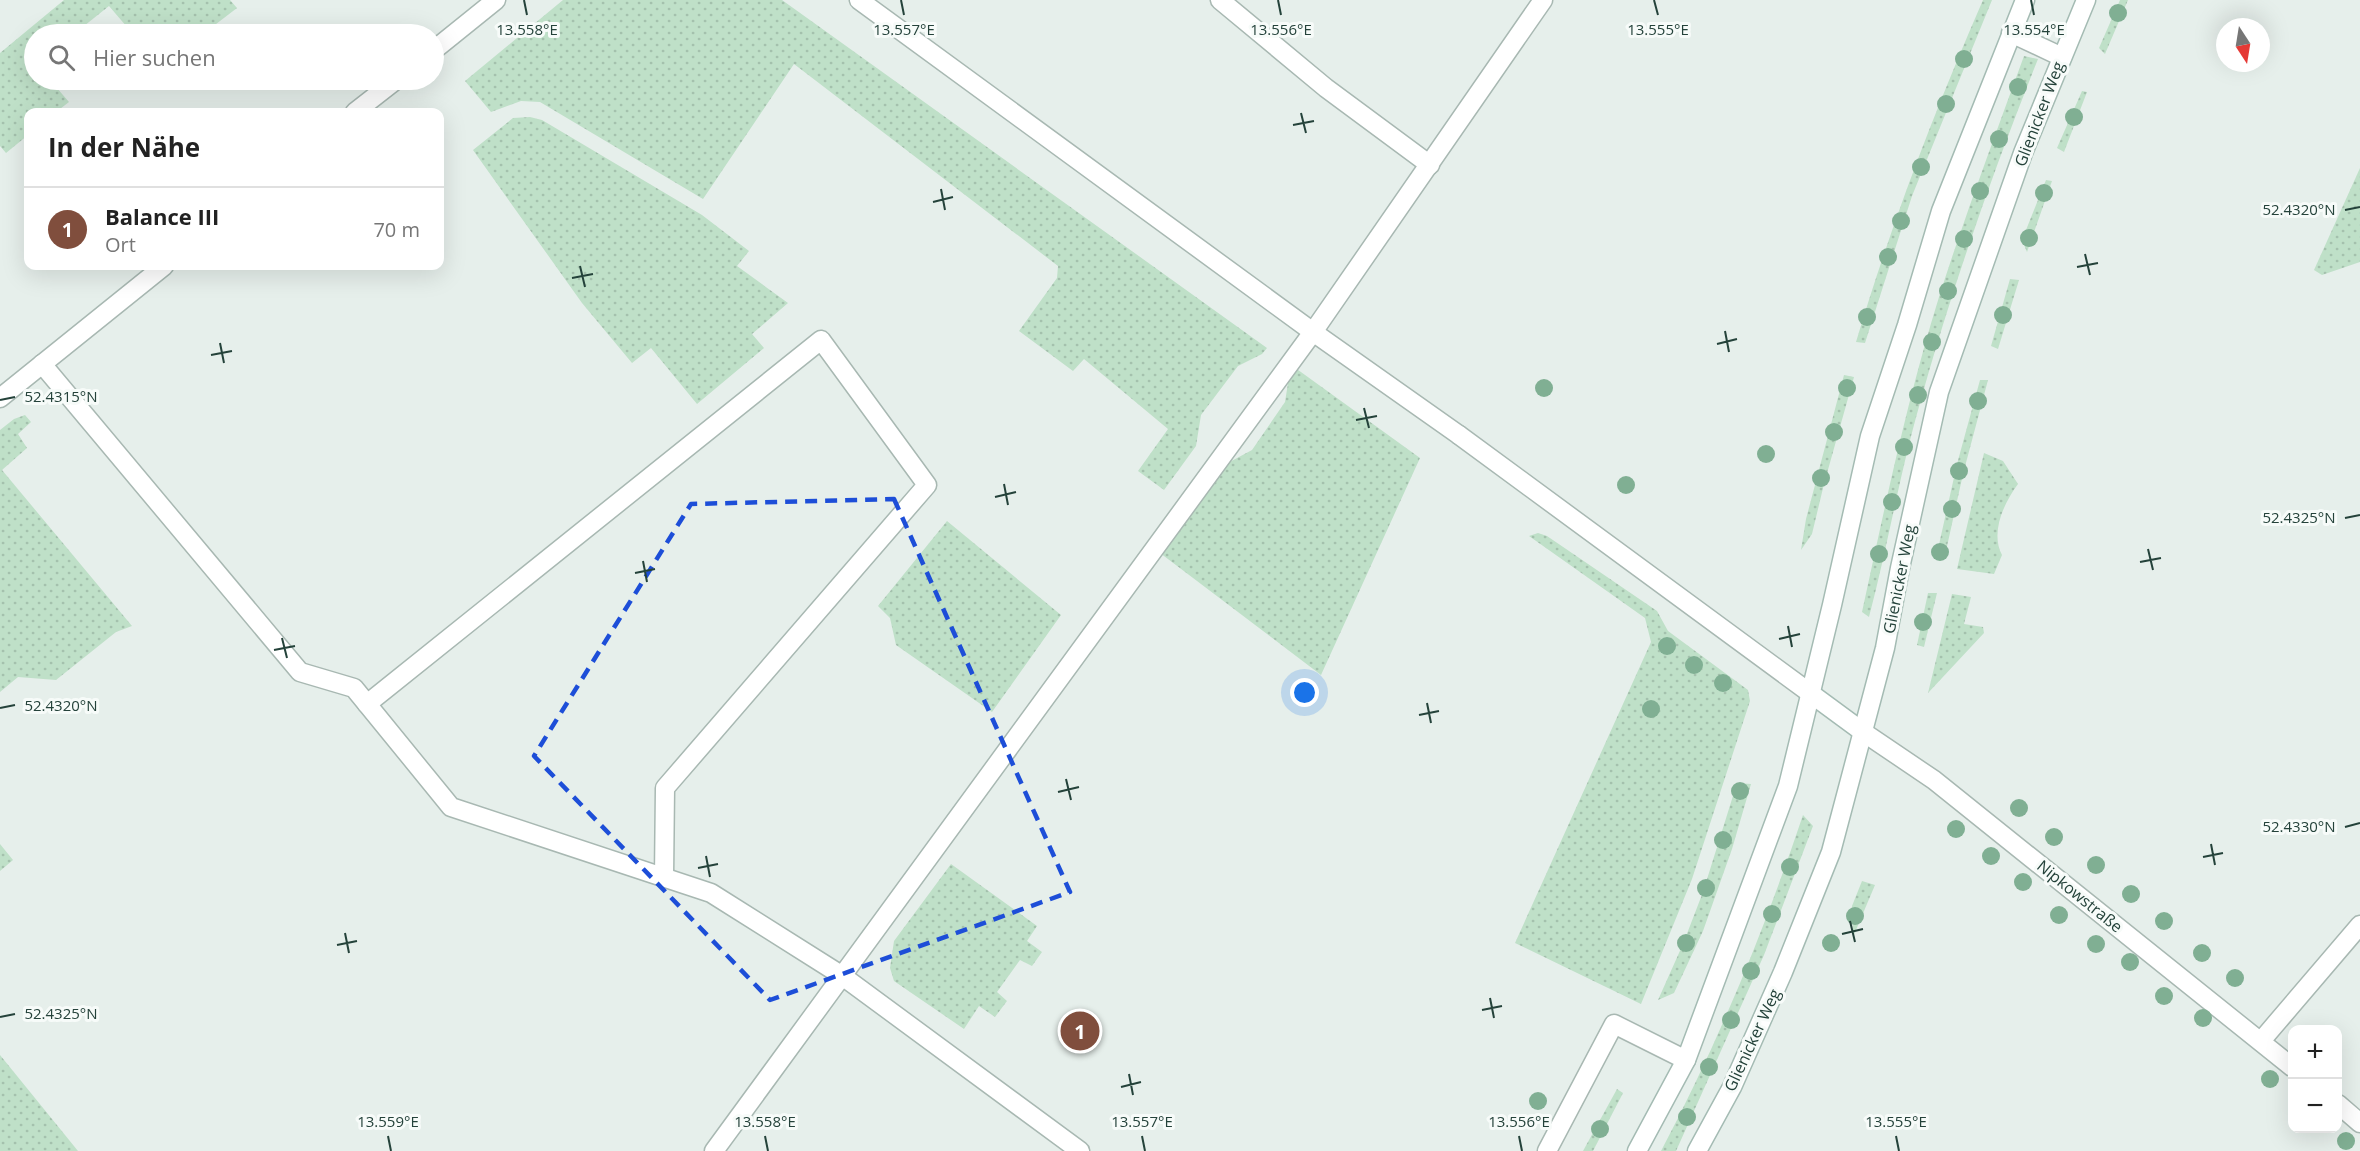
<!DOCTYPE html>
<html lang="de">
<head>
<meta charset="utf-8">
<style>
  body { margin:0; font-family:"Open Sans",sans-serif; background:#f6f6f6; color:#222 }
  .controls { position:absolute; right:18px; bottom:18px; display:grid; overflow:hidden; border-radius:12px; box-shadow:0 6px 24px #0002 }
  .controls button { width:54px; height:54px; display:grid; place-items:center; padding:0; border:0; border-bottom:2px solid #e0e0e0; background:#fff; color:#222; font:30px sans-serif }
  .compass { position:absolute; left:2216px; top:18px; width:54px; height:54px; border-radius:50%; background:#fff; box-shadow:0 6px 24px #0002; rotate:168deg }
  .you { position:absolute; left:1305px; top:693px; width:21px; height:21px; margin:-15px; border:4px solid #fff; border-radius:50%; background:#1a73e8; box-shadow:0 0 0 9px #1a73e833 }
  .badge { display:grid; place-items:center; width:39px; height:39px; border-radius:50%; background:#804e3d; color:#fff; font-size:20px; font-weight:700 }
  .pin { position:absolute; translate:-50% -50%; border:3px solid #fff; box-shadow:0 2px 6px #0006 }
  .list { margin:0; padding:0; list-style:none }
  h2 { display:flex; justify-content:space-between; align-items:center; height:78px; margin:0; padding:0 24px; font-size:26px }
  h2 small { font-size:20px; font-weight:400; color:#767676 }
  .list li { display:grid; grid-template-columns:39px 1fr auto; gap:18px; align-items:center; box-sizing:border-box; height:84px; padding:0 24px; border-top:2px solid #e0e0e0 }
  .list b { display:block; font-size:22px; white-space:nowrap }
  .list p { margin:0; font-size:20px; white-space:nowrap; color:#767676 }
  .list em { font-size:20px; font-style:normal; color:#767676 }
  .icon { flex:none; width:33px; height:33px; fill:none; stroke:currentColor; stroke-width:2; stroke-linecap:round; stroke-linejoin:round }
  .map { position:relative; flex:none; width:2360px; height:1151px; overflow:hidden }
  .search { position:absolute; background:#fff; box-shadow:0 6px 24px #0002; left:24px; top:24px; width:420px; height:66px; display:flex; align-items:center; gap:15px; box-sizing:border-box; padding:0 21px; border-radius:33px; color:#767676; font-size:22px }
  .panel { position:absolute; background:#fff; box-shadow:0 6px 24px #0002; left:24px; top:108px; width:420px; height:162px; border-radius:12px }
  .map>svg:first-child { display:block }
  .grass { fill:url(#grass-dots) }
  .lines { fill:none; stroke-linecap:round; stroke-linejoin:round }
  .service-casing { stroke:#a8b8b2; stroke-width:21 }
  .minor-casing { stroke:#a8b8b2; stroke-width:21 }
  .secondary-casing { stroke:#a4bbb3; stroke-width:21 }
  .service { stroke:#fff; stroke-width:18 }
  .minor { stroke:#fff; stroke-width:18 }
  .secondary { stroke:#fff; stroke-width:18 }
  .tree { fill:#80af93 }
  .marked { fill:none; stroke:#1d4ed8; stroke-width:4.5; stroke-dasharray:12 8; stroke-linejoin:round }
  .ticks { fill:none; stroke:#24423a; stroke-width:2 }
  .labels { text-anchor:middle; stroke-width:6; stroke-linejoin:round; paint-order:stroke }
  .street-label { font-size:16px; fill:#24423a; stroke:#f7fbf9 }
  .ticks-label { font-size:15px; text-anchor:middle; fill:#24423a; stroke:#f7fbf9; stroke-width:6; stroke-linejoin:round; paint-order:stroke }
</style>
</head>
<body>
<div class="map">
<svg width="2360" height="1151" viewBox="0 0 2360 1151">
  <defs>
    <pattern id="grass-dots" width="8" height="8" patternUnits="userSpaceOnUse" patternTransform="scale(1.5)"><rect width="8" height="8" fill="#bfe0c8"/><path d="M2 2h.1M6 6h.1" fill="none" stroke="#a4c1ad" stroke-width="1.8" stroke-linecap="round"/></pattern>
  </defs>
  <rect width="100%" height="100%" fill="#e6efeb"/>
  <g class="grass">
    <path d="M64,0H230L237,8L203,34H133L109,6L74,34H34V80H50L69,102L56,112H28V135L6,153L0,146V53Z"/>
    <path d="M563,0H782L1267,348L1262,354L1238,366L1201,415L1196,446L1164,490L1138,471L1168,429L1084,359L1073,371L1019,331L1057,278L1058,266L794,64L703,199L540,102L521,101L491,112L465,81Z"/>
    <path d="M1983,0H1992L1912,196L1865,343L1856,342C1891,225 1934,112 1983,0Z"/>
    <path d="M2120,0H2128L2105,54L2099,48Z"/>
    <path d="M2024,56L2038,59C1988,184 1943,313 1909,444C1895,501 1884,560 1869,617L1862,612C1885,506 1907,400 1939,297C1965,215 1995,136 2024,56Z"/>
    <path d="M2082,91L2087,92L2064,152L2057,148Z"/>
    <path d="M530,117L542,120L702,215L749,251L737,266L788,303L752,334L764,348L697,404L651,348L632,363L582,303L473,150L513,118Z"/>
    <path d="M2360,168V262L2322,275L2314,270Z"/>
    <path d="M2046,180L2052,181L2027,252L2022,240Z"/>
    <path d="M2010,279L2019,280L1998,349L1991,346Z"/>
    <path d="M1294,367L1420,458L1321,675L1160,553L1224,465L1252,450L1285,402L1289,377Z"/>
    <path d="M1844,375L1854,377L1824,484L1812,534L1801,550L1806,519Z"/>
    <path d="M1980,380H1988L1963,474L1944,560L1936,558L1957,464Z"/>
    <path d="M25,415L31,422L18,434L27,448L2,470L132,626L116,632L56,680L18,677L0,692V430L14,419Z"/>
    <path d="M1984,453L2003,461L2018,484C2004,503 1990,532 2002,555L1994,574L1957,569Z"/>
    <path d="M947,521L1061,615L992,712L896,645L890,618L878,606Z"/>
    <path d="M1538,533L1547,536L1657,611L1668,631L1748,690L1750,701L1692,879L1641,1004L1515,943L1651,642L1645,618L1529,536Z"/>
    <path d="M1928,593H1937L1924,647L1917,645Z"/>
    <path d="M1952,594L1971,597L1964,624L1983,627L1984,633L1928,693Z"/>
    <path d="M1737,783L1751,784L1732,849L1703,931L1674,993L1658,1000L1683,944L1703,892Z"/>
    <path d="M1803,815L1813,826L1764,955L1676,1151H1661C1718,1043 1764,931 1803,815Z"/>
    <path d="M0,844L13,860L0,871Z"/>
    <path d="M951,864L1037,926L1027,941L1042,952L1032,966L1020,960L997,992L1007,1001L995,1017L979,1006L964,1029L894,981L890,968L894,941Z"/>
    <path d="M1862,881L1875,885L1853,937L1852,906Z"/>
    <path d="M0,1055L78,1151H0Z"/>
    <path d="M1617,1089L1623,1093L1593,1151H1583Z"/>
  </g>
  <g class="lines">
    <g class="service-casing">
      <g id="service">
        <path d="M859,0L1313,332L1459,435"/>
        <path d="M1220,0L1326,88L1430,165"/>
        <path d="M2011,33L2062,57"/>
        <path d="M434,50L496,0"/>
        <path d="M355,112L396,80"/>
        <path d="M42,364L300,672L354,688L451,807L711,893L841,975L1080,1151"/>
        <path d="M0,398L164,266"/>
        <path d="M367,704L821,340L927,485L665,788L664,877"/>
        <path d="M714,1151L1313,332L1543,0"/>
        <path d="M1547,1151L1614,1024L1686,1060"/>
      </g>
    </g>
    <g class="minor-casing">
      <g id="minor">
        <path d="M1459,435L1810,693"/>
        <path d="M1863,732L1934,780L2292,1067"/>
        <path d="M2261,1041L2360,925"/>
        <path d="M2338,1104L2360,1123"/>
      </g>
    </g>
    <g class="secondary-casing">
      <g id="secondary">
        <path d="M1810,693L1863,732"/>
        <path d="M1637,1151L1686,1060L1788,786L1832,605L1870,436L1907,325L1941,211L2025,0"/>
        <path d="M1697,1151L1732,1087L1783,972L1831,852L1885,648L1900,568L1939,392L2023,153L2086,0"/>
      </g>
    </g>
    <use href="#service" class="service"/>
    <use href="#minor" class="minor"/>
    <use href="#secondary" class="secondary"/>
  </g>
  <g class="tree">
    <circle cx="2118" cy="13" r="9"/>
    <circle cx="1964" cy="59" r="9"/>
    <circle cx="2018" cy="87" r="9"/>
    <circle cx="1946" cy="104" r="9"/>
    <circle cx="2074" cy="117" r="9"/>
    <circle cx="1999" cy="139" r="9"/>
    <circle cx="1921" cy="167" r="9"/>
    <circle cx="1980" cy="191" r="9"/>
    <circle cx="2044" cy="193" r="9"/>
    <circle cx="1901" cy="221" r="9"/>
    <circle cx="2029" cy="238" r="9"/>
    <circle cx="1964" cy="239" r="9"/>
    <circle cx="1888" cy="257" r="9"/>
    <circle cx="1948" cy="291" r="9"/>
    <circle cx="2003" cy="315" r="9"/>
    <circle cx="1867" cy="317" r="9"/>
    <circle cx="1932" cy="342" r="9"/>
    <circle cx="1544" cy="388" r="9"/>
    <circle cx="1847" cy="388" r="9"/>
    <circle cx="1918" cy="395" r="9"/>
    <circle cx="1978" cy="401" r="9"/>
    <circle cx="1834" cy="432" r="9"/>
    <circle cx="1904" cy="447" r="9"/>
    <circle cx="1766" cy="454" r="9"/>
    <circle cx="1959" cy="471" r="9"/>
    <circle cx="1821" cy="478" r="9"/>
    <circle cx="1626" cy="485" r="9"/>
    <circle cx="1892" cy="502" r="9"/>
    <circle cx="1952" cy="509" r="9"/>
    <circle cx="1940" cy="552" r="9"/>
    <circle cx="1879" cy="554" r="9"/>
    <circle cx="1923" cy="622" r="9"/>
    <circle cx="1667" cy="646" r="9"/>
    <circle cx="1694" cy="665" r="9"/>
    <circle cx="1723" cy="683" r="9"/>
    <circle cx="1651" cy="709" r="9"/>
    <circle cx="1740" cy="791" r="9"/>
    <circle cx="2019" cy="808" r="9"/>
    <circle cx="1956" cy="829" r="9"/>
    <circle cx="2054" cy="837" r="9"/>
    <circle cx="1723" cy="840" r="9"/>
    <circle cx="1991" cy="856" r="9"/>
    <circle cx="2096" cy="865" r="9"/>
    <circle cx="1790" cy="867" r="9"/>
    <circle cx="2023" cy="882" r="9"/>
    <circle cx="1706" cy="888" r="9"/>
    <circle cx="2131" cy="894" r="9"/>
    <circle cx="1772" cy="914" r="9"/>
    <circle cx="2059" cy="915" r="9"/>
    <circle cx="1855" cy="916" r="9"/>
    <circle cx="2164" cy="921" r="9"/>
    <circle cx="1686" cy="943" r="9"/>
    <circle cx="1831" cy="943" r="9"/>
    <circle cx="2096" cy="944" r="9"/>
    <circle cx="2202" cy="953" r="9"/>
    <circle cx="2130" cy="962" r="9"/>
    <circle cx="1751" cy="971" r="9"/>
    <circle cx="2235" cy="978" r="9"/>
    <circle cx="2164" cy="996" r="9"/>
    <circle cx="2203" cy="1018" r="9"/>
    <circle cx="1731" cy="1020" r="9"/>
    <circle cx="1709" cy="1067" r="9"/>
    <circle cx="2270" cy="1079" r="9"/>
    <circle cx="1538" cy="1101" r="9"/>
    <circle cx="1687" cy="1117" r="9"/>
    <circle cx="1600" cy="1129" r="9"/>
    <circle cx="2346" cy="1141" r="9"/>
  </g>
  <path class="marked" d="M894,499L1070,892L770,1000L534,756L691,504Z"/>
  <path class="ticks" d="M524,0L527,15M901,0L904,15M1278,0L1281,15M1654,0L1658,15M2031,0L2034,15M1301,113L1306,133M1293,125L1314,121M941,189L945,210M933,202L953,197M2345,210L2360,207M2085,254L2090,275M580,266L585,287M2077,267L2098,263M572,278L593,274M1725,331L1729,352M220,343L224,363M1717,344L1737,339M211,355L232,351M0,400L15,397M1364,408L1369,428M1356,420L1377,416M1004,484L1008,505M995,497L1016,492M2345,518L2360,515M2148,549L2153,570M643,561L647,582M2140,562L2161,558M635,573L655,569M1788,626L1792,647M282,638L287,658M1779,639L1800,634M274,650L295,646M1427,703L1431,723M0,708L15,705M1419,715L1439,711M1066,779L1071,800M1058,792L1079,787M2345,827L2360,823M2211,844L2215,865M706,856L710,877M2203,857L2223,853M698,868L718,864M1850,921L1855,942M345,933L349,953M1842,934L1863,929M337,945L357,941M1490,998L1494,1018M1482,1010L1502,1006M0,1017L15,1014M1129,1074L1133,1095M1121,1087L1141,1082M388,1136L391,1151M765,1136L768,1151M1142,1136L1145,1151M1519,1136L1522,1151M1896,1136L1899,1151"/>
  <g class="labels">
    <g class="street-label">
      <text transform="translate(2039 114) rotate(-69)" y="6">Glienicker Weg</text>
      <text transform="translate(1899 579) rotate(-79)" y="6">Glienicker Weg</text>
      <text transform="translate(2080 896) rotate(39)" y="6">Nipkowstraße</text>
      <text transform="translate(1752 1040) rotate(-65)" y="6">Glienicker Weg</text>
    </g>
  </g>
  <g class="ticks-label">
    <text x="527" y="35">13.558°E</text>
    <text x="904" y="35">13.557°E</text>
    <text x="1281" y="35">13.556°E</text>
    <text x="1658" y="35">13.555°E</text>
    <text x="2034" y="35">13.554°E</text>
    <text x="2299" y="215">52.4320°N</text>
    <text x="61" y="402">52.4315°N</text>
    <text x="2299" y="523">52.4325°N</text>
    <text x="61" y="711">52.4320°N</text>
    <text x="2299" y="832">52.4330°N</text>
    <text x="61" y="1019">52.4325°N</text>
    <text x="388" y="1127">13.559°E</text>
    <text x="765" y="1127">13.558°E</text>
    <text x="1142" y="1127">13.557°E</text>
    <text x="1519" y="1127">13.556°E</text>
    <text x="1896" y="1127">13.555°E</text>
  </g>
</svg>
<div class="controls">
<button>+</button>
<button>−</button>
</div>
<svg class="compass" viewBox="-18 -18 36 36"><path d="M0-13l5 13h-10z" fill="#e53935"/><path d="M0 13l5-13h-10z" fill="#767676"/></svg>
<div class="you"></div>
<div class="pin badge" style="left:1080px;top:1031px">1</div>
<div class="search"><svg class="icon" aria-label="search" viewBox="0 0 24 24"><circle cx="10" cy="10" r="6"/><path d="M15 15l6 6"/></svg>Hier suchen</div>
<section class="panel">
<h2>In der Nähe<small></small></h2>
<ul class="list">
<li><span class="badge">1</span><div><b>Balance III</b><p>Ort</p></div><em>70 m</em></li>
</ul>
</section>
</div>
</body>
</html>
